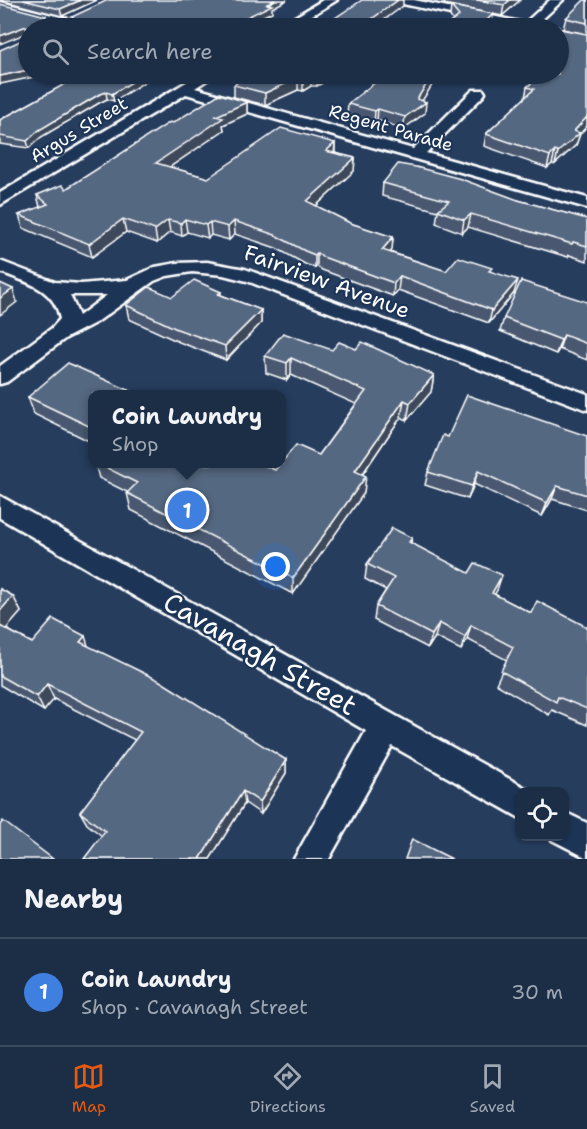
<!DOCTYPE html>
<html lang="en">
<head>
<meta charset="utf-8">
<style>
  body { margin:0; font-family:"Shantell Sans",sans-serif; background:#293a51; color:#f1f3f6 }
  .controls { position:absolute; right:18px; bottom:18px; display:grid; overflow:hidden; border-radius:12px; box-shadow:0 2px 4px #0004 }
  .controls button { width:54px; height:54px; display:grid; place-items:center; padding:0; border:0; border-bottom:2px solid #3a4a5f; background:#1c2e46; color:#f1f3f6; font:30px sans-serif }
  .you { position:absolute; left:276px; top:567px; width:21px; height:21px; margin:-15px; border:4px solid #fff; border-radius:50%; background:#1a73e8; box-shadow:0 0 0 9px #1a73e833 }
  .badge { display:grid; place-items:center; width:39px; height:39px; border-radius:50%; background:#ea580c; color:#fff; font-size:20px; font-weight:700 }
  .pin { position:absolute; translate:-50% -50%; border:3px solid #fff; box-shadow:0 2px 6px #0006 }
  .popup { position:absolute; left:88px; top:390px; width:198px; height:78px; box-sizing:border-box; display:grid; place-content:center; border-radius:12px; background:#1c2e46; filter:drop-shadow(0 2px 4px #0005); font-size:20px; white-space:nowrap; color:#a0a8b3 }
  .popup b { font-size:22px; color:#f1f3f6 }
  .popup::after { content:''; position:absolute; left:50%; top:100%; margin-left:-12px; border:12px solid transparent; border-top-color:#1c2e46 }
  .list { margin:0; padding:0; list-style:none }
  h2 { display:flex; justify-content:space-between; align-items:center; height:78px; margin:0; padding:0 24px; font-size:26px }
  h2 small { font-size:20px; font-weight:400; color:#a0a8b3 }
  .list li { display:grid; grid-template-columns:39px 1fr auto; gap:18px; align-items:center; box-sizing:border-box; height:108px; padding:0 24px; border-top:2px solid #3a4a5f }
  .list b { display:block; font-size:22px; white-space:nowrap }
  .list p { margin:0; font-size:20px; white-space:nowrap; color:#a0a8b3 }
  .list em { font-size:20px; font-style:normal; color:#a0a8b3 }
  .icon { flex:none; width:33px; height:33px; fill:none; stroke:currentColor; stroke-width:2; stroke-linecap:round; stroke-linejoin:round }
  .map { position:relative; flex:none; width:587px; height:859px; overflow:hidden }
  .search { position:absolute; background:#1c2e46; box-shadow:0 2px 4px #0004; left:18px; right:18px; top:18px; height:66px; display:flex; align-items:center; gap:15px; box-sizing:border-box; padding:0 21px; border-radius:33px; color:#a0a8b3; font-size:22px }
  .sheet { height:186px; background:#1c2e46 }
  nav { display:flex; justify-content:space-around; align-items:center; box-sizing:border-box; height:84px; border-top:2px solid #3a4a5f; background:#1c2e46; font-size:16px; color:#a0a8b3 }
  nav a { display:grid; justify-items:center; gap:3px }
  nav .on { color:#ea580c }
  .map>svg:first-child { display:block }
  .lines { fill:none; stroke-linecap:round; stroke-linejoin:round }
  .street-casing { stroke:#fff; stroke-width:5 }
  .street { fill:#1d3557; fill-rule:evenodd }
  .wall { fill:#49596f; stroke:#fff; stroke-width:1.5 }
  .shaded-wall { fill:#3c485a; stroke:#fff; stroke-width:1.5 }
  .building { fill:#556781; stroke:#fff; stroke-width:1.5 }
  .labels { text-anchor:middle; stroke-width:4.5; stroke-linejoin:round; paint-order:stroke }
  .far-street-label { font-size:18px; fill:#fff; stroke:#1d3557 }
  .street-label { font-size:22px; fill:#fff; stroke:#1d3557 }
  .near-street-label { font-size:27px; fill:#fff; stroke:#1d3557 }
</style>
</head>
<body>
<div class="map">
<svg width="587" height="859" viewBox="0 0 587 859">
  <rect width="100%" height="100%" fill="#263d5e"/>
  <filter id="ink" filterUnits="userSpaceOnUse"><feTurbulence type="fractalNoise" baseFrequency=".0167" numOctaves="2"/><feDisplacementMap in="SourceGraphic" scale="12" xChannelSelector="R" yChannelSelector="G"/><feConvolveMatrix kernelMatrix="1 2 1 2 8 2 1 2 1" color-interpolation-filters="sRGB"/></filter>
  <g filter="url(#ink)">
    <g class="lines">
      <g class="street-casing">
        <g id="street">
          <path d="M323,0H337L291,28H277Z"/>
          <path d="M392,0H414L525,23L550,0H563L536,25L538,28H517L398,3Z"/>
          <path d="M0,2L68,19L70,22L64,26L0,8Z"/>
          <path d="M200,74H216L195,88L413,149L473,90H483L485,93L483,96L426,153L587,198V208L186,94L0,205V193Z"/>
          <path d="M0,261L55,282L81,284L127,280L155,267L177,263L207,262L245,269L587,394V410L247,281L223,275L192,272L167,276L154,281L97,322L66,338L7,382L0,384V366L52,328L60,319C55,288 26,282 0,272ZM70,295H107L79,316Z"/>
          <path d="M0,496L531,791L520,792V818L392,746L329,859H294L366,731L0,518Z"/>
          <path d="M564,812L587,823V858L552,840L551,836H564Z"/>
        </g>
      </g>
      <use href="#street" class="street"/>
    </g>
    <g class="wall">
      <path d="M0,0H97L62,16Z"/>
      <path d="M445,0H520L502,16L444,4Z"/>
      <path d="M587,0V126L580,134L576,145L555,164H552L547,168L484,146L486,134L525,98L527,87L538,77L520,74H558L560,29L582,33L563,29L566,18Z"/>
      <path d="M451,6L493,14L492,23L453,21L450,16Z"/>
      <path d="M83,74H157L114,101L107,99L99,103L41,137L29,148L0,144V120Z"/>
      <path d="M246,74H338L317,86H311L303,91L298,90L265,105L234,97V85L237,82V77Z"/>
      <path d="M386,74H439L422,100L425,113L403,129L377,120L374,123L347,115L348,104Z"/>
      <path d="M247,102V114L223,125L224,130L170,167L208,178L335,143V153L355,158L354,171L316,206L350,223L393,237L392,250L390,252L446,271L491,272L514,293L489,323L398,290L393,296L322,270L317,266L315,268L305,264L276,248L235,234L229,240L211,235L208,238L187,232L182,236L170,232L157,243L126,232L92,257L23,228L19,215L40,207L37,195L66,189L173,123Z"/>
      <path d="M383,183L518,200L587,219V261L569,255L568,257L468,227L462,233L436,223L438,211L382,196Z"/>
      <path d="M221,292V295L261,310V323L226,360L179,342L129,319L126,305L172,297Z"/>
      <path d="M587,302V360L559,349L556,354L500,331L504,318Z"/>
      <path d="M356,349L434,375L431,392L407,420L401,417L362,475L364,493L293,594L131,510L127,493V492L99,478L95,464H261L275,470L319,455L356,404L291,375L287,380L266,373L265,356L332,350Z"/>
      <path d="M93,394V443L34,414L28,397Z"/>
      <path d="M587,436V510L552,499L542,516L474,484L468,499L425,485L428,472L448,437Z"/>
      <path d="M412,538L411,543L497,590L494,594L531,613L587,627V725L552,710L549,715L496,684L507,660L467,639L461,650L435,637L428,648L374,620L376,606L386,590L365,579L367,564Z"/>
      <path d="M0,589L13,596L21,612L6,629L32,643L89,647L286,760V773L261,814L245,803L210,859H84L102,836L87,824L80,812L135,740L54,699L44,711L0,685Z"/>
    </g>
    <g class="shaded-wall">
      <path d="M81,0H97L62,16L60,9Z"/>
      <path d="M275,0H287L272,8V12L238,28H224Z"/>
      <path d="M398,0H403V6L373,28H359Z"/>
      <path d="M510,0H520L502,16L504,5Z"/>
      <path d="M493,14L492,25L486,21Z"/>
      <path d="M46,16L47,23H41Z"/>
      <path d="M26,26L27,33L0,44V36Z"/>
      <path d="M28,70V74H48L0,84V76Z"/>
      <path d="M145,74H157L114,101L112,94Z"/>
      <path d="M311,74V86L303,91V79Z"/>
      <path d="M319,74H338L317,86V75Z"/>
      <path d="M433,74H439L417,109L426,102L425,113L403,129L405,117Z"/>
      <path d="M298,78V90L265,105V93Z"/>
      <path d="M106,92L107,99L99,103L41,137L29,148L27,141L39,130L98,95Z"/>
      <path d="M247,102V114L223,125L224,130L158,175L156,163L216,116Z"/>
      <path d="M378,109L377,120L374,123L375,111Z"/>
      <path d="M587,117V126L580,134L576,145L555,164L558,152L574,131Z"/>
      <path d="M335,143L334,155L326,151Z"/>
      <path d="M555,151L552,164L547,168L550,156Z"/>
      <path d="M355,158L354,171L307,214V201Z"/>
      <path d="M471,214L468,227L462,233L464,220Z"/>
      <path d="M123,219L126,232L92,257L89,244Z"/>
      <path d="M185,219L187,232L182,236L181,223Z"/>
      <path d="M168,220L170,232L157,243L155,230Z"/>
      <path d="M234,221L235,234L229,240L228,227Z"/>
      <path d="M210,222L211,235L208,238L206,225Z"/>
      <path d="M393,237L392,250L381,263L382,250Z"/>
      <path d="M317,253V266L315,268V255Z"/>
      <path d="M400,276L398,290L393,296L394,283Z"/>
      <path d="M518,280L514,293L489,323L492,310Z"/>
      <path d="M13,289L17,302L0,315V298Z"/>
      <path d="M261,310V323L226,360L225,346Z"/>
      <path d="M564,335L559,349L556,354L561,340Z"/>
      <path d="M291,358V375L287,380V363Z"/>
      <path d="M434,375L431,392L407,420L410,403Z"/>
      <path d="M404,400L401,417L353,488L355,471Z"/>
      <path d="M478,471L474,484L468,499L472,486Z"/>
      <path d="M366,476L364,493L293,594V578Z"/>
      <path d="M557,486L552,499L542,516L547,503Z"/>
      <path d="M502,575L497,590L488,607L492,593Z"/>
      <path d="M13,596L21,612L0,636V611Z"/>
      <path d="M439,623L435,637L428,648L432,635Z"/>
      <path d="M471,625L467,639L461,650L465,637Z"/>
      <path d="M85,636L90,652L80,642Z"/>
      <path d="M47,684L54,699L44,711L37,697Z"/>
      <path d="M286,760V773L261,814L260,802Z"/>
      <path d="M243,791L245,803L210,859H200Z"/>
    </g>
    <g class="building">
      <path d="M23,0H81L60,9Z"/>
      <path d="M108,0H275L267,4L272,5L224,28H29L26,26L0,36V4L46,16L41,23H59Z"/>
      <path d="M362,0H398L359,28H320Z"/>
      <path d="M477,0H510L504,5Z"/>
      <path d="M584,0H587V23L566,18Z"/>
      <path d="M451,6L493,14L486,21L521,28H443L459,16Z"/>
      <path d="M558,26L560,29L587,34V117L574,131L580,133L558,152L555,151L550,156L486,134L534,89L527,87L543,74H558V28H556Z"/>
      <path d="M28,29V70L0,76V50L27,38Z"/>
      <path d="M83,74H145L112,94L106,92L98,95L39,130L27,141L0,136V120Z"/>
      <path d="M246,74H319L317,75L311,74L303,79L298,78L265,93L234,85L242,79L237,77Z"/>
      <path d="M386,74H433L417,99L426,102L405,117L378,109L375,111L348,104Z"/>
      <path d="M219,94L247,102L216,116L223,118L156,163L208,178L281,128L335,143L326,151L355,158L307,201L350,223L393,237L382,250L446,271L458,257L492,268L489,271L518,280L492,310L400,276L394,283L323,257L317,253L315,255L305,251L275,235L234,221L228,227L210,222L206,225L185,219L181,223L168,220L155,230L123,219L89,244L19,215L48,204L37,195L62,185L66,189L170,122L173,123Z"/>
      <path d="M398,164L416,167L461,179L518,200L587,219V246L573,242L572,244L471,214L464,220L438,210L449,201L383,183Z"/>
      <path d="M194,280L221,292L218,294L261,310L225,346L177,329L126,305L149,287L172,297Z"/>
      <path d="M521,281L587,302V344L564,335L561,340L504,318Z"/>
      <path d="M0,283L13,289L0,298Z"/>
      <path d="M283,333L332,350L339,342L356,349L362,342L434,375L410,403L404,400L355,471L366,476L293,578L127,493L137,483L99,464H261L275,470L280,464H282V462L296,445L319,455L366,391L291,358L287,363L265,356Z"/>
      <path d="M68,363L137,394H93V428L28,397Z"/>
      <path d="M467,395L587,436V495L557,486L547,503L478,471L472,486L428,472L443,435L448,437Z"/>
      <path d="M392,528L412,538L409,542L469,573L475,563L502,575L492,593L531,613L537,601L587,627V709L558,697L556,702L501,671L513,647L471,625L465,637L439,623L432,635L376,606L394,578L367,564Z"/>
      <path d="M0,589L13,596L0,611Z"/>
      <path d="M53,619L85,636L80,642L160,681L286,760L260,802L243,791L200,859H84L105,831L80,812L141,732L47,684L37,697L0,676V626L32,643Z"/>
      <path d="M3,821L53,859H0V825Z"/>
      <path d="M412,839L452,859H405Z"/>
    </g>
  </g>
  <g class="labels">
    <g class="far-street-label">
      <text transform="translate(391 128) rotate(16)" y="6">Regent Parade</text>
      <text transform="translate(79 130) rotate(-31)" y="6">Argus Street</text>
    </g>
    <g class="street-label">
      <text transform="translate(327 281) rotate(20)" y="8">Fairview Avenue</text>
    </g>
    <g class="near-street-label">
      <text transform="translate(260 654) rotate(30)" y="9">Cavanagh Street</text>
    </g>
  </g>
</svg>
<div class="controls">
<button><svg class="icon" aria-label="locate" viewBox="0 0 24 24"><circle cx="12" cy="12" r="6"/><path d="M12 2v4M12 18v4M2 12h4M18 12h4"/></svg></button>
</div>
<div class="you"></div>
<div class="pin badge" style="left:187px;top:510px;background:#3f7fe0">1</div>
<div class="popup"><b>Coin Laundry</b>Shop</div>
<div class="search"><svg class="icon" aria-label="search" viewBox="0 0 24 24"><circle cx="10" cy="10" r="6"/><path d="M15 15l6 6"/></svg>Search here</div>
</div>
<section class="sheet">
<h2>Nearby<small></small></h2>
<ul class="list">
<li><span class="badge" style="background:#3f7fe0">1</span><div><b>Coin Laundry</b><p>Shop · Cavanagh Street</p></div><em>30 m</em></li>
</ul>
</section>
<nav>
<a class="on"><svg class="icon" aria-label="map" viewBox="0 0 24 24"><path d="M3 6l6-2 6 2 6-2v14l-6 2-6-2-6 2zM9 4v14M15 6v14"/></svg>Map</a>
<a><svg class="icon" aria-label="directions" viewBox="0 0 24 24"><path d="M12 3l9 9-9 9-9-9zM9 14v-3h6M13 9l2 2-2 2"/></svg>Directions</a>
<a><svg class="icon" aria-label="saved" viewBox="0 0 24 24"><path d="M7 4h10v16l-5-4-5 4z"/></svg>Saved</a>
</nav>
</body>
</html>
